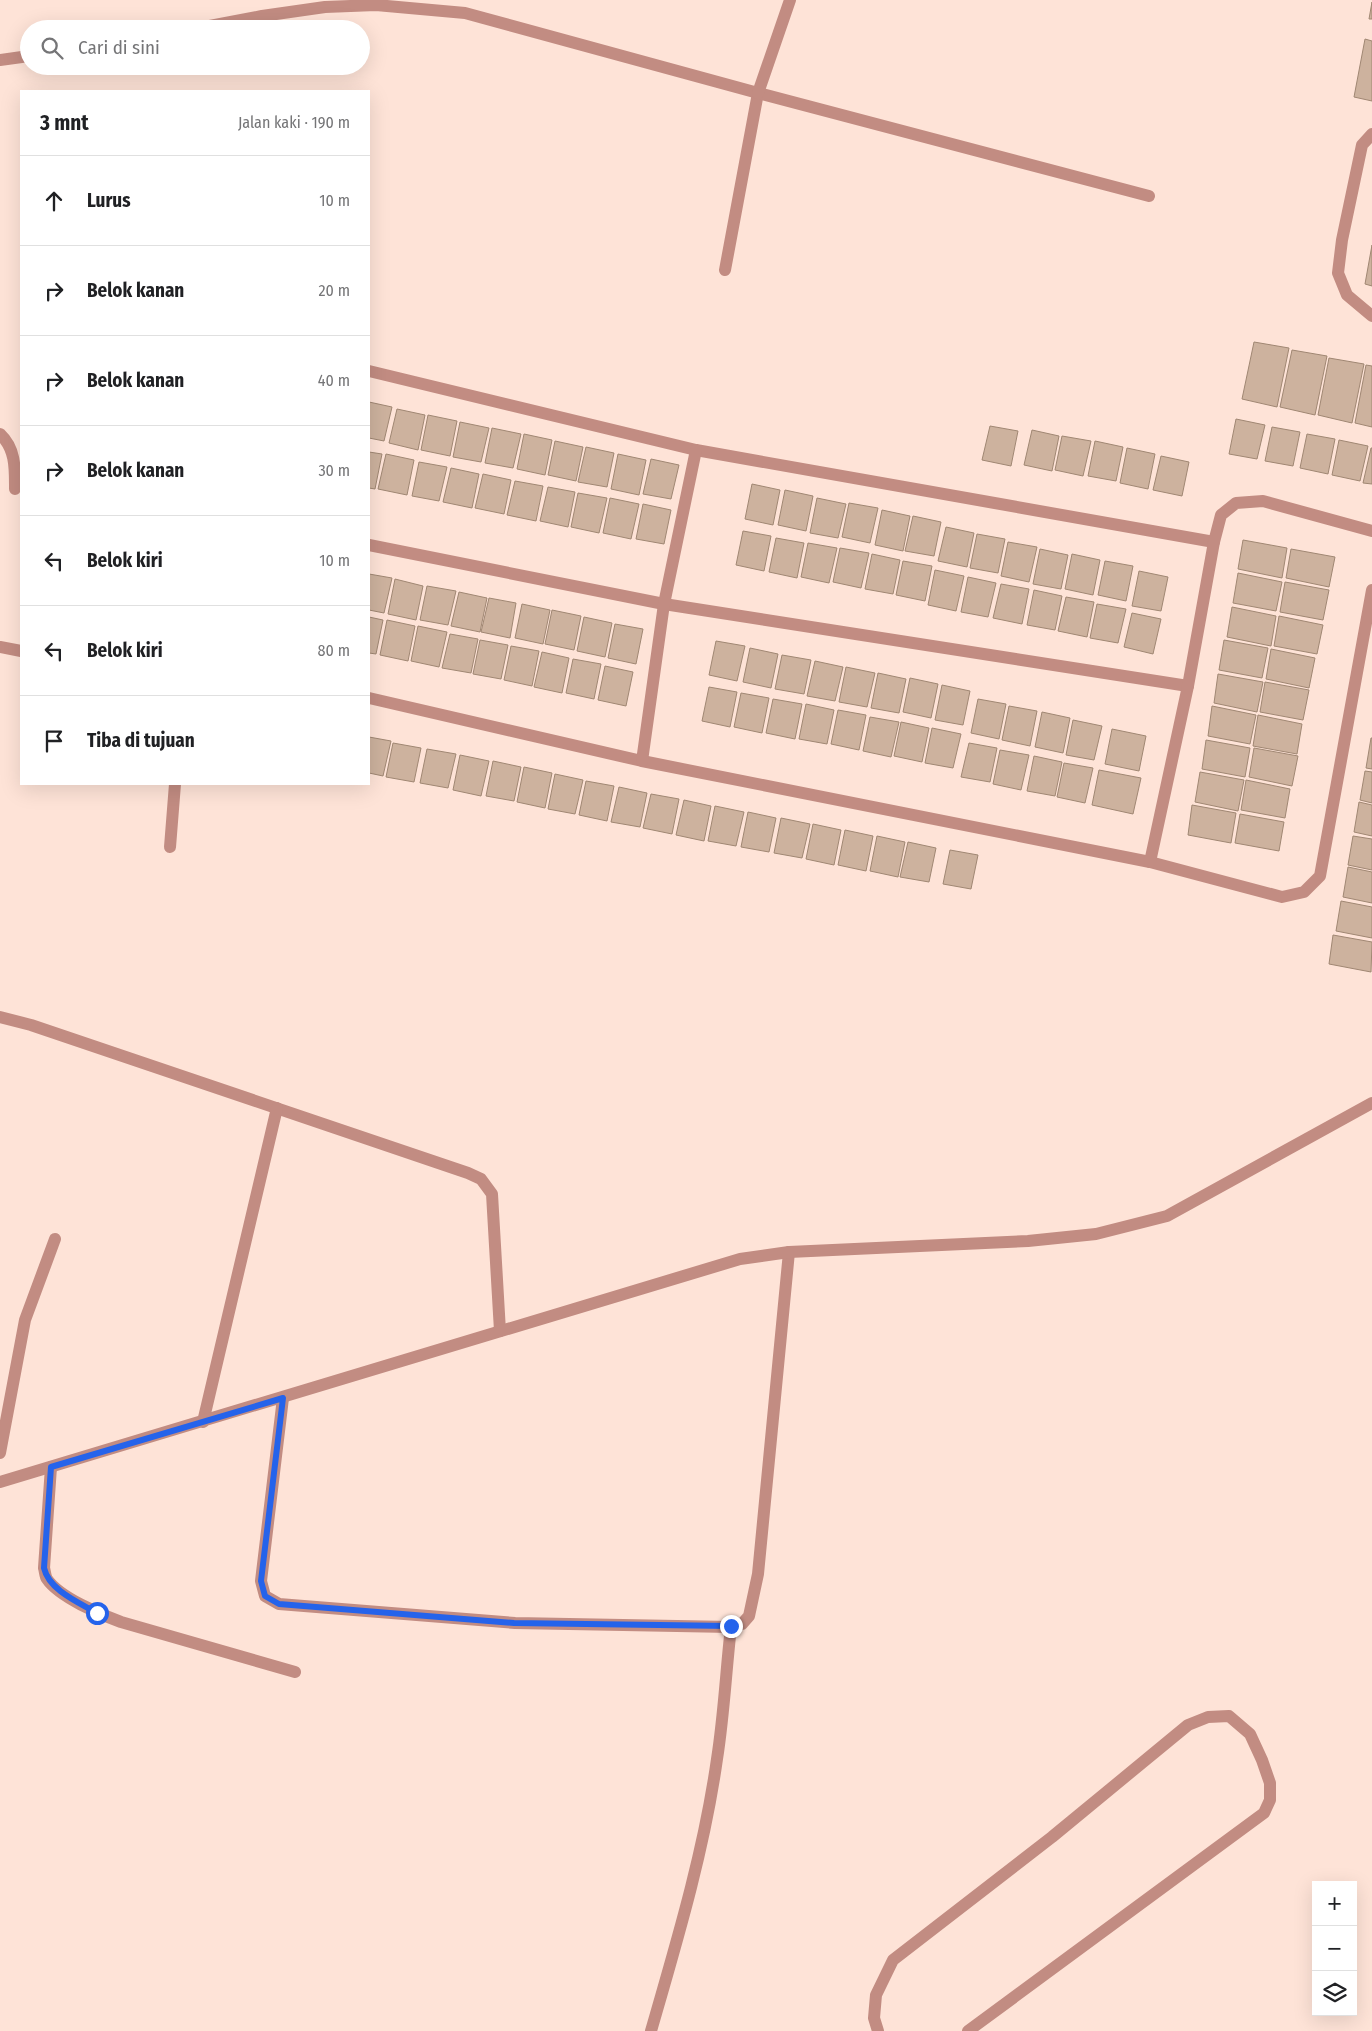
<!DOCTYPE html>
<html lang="id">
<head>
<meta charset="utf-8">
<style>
  body { margin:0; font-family:"Fira Sans Condensed",sans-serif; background:#f6f6f6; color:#202124 }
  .controls { position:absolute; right:15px; bottom:15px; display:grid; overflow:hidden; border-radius:0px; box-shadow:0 5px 20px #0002 }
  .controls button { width:45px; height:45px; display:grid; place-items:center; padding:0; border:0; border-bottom:1px solid #e0e0e0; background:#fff; color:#202124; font:25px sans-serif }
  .stop { position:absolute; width:15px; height:15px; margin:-11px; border:4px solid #2563eb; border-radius:50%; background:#fff }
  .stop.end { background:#2563eb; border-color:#fff; box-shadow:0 1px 5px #0008 }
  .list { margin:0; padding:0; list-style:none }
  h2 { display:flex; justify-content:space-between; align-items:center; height:65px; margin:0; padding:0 20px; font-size:21px }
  h2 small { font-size:16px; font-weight:400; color:#757577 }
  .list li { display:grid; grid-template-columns:32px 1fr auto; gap:15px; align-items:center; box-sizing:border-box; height:90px; padding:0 20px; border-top:1px solid #e0e0e0 }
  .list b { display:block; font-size:19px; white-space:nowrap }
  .list em { font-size:16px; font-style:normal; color:#757577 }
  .icon { flex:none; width:28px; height:28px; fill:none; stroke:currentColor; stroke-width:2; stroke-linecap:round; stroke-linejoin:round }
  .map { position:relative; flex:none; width:1372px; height:2031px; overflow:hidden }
  .search { position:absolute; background:#fff; box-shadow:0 5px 20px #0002; left:20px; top:20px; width:350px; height:55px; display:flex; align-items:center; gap:12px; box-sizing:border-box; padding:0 18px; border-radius:28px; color:#757577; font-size:19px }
  .panel { position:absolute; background:#fff; box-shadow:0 5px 20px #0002; left:20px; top:90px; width:350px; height:695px; border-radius:0px }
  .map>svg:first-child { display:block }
  .building { fill:#cdb29e; stroke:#a08773 }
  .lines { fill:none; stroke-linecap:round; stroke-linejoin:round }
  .service { stroke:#c28c82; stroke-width:12 }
  .minor { stroke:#c28c82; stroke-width:12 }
  .tertiary { stroke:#c28c82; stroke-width:12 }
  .route { stroke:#2563eb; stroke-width:6 }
</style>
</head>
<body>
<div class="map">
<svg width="1372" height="2031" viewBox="0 0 1372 2031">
  <rect width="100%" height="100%" fill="#fee3d7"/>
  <g class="building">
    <path d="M1372,2V19H1369Z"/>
    <path d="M1365,39L1372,41V101L1354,97Z"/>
    <path d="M1372,245V286L1365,284Z"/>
    <path d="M1254,342L1289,348L1277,407L1242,399Z"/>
    <path d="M1292,350L1327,356L1315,415L1280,407Z"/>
    <path d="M1329,358L1364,364L1352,423L1318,415Z"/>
    <path d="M1366,365L1372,366V427L1355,423Z"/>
    <path d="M369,402L392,407L384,441L369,438Z"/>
    <path d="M397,409L425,415L418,450L389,443Z"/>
    <path d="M428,415L457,421L450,456L421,450Z"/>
    <path d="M1236,419L1265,425L1257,459L1229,454Z"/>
    <path d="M460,422L489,428L481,462L453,457Z"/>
    <path d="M990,426L1018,431L1011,466L982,460Z"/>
    <path d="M1272,427L1300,432L1293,466L1265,461Z"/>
    <path d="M492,428L521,434L513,468L485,463Z"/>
    <path d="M1032,430L1059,436L1052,471L1024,465Z"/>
    <path d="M524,434L552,440L545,475L517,469Z"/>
    <path d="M1307,434L1335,439L1328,474L1300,468Z"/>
    <path d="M1062,436L1091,441L1083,476L1055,470Z"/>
    <path d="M1339,440L1368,446L1360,481L1332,475Z"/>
    <path d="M555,441L583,447L576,481L548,475Z"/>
    <path d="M1095,441L1123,447L1116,481L1088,476Z"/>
    <path d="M586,447L614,453L607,487L578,482Z"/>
    <path d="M1127,448L1155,454L1148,489L1120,483Z"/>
    <path d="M1371,448H1372V484L1363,483Z"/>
    <path d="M369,452L382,454L375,489L369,488Z"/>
    <path d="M386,454L414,460L407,495L378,489Z"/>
    <path d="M618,454L646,460L639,495L611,489Z"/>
    <path d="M1161,456L1189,462L1182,496L1153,490Z"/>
    <path d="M651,459L679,465L671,499L643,494Z"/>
    <path d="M419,462L447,467L439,501L412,496Z"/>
    <path d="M451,468L479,474L472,508L443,502Z"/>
    <path d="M483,474L511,480L504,514L475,508Z"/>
    <path d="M515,481L543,486L536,521L507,515Z"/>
    <path d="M752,484L780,490L773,525L745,519Z"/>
    <path d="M548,487L575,492L568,527L540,521Z"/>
    <path d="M785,490L813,496L806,531L778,525Z"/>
    <path d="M578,493L607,498L599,533L571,527Z"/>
    <path d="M610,498L639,504L631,539L603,533Z"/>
    <path d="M817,498L846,504L838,538L810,533Z"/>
    <path d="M849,503L878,508L870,543L842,537Z"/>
    <path d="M643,504L671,510L664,544L636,539Z"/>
    <path d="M882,510L910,516L903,551L875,545Z"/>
    <path d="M913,516L941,522L934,556L905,551Z"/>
    <path d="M946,527L974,533L967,567L938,561Z"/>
    <path d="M743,531L771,536L764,571L736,565Z"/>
    <path d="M977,534L1005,539L998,573L970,568Z"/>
    <path d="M776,538L804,543L797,578L769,572Z"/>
    <path d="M1243,540L1287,548L1282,578L1238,569Z"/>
    <path d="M1008,542L1037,547L1029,582L1001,576Z"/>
    <path d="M808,543L837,548L829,583L801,577Z"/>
    <path d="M840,548L869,553L861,588L833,582Z"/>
    <path d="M1040,549L1068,555L1061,589L1033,584Z"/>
    <path d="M1291,549L1335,557L1329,587L1286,578Z"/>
    <path d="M872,554L900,560L893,594L865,589Z"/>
    <path d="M1072,554L1100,560L1093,595L1065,589Z"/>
    <path d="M903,561L932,566L925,601L896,595Z"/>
    <path d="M1105,561L1133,566L1126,601L1098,595Z"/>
    <path d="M935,570L964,576L956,611L928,605Z"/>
    <path d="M1139,571L1168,577L1161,611L1132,606Z"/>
    <path d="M1238,573L1282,582L1276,611L1233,603Z"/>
    <path d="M369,574L392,578L384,613L369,610Z"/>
    <path d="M968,577L996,583L988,617L961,612Z"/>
    <path d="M395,579L423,586L416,620L388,614Z"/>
    <path d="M1285,582L1329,590L1323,620L1280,612Z"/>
    <path d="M1001,584L1029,589L1022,624L993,618Z"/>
    <path d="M427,586L456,591L448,625L420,620Z"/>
    <path d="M1034,590L1062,596L1055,630L1027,625Z"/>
    <path d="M459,592L487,598L480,632L451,626Z"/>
    <path d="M1066,597L1094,602L1087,637L1058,631Z"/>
    <path d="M489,598L516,603L510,638L481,632Z"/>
    <path d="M522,604L550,610L543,644L515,638Z"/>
    <path d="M1097,604L1126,609L1118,643L1090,638Z"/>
    <path d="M1232,607L1276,616L1271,646L1227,637Z"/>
    <path d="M552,610L581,616L574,650L545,644Z"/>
    <path d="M1132,613L1161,619L1153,654L1124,647Z"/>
    <path d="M1279,616L1323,625L1317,654L1274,646Z"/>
    <path d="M369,617L383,620L376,654L369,653Z"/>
    <path d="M584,617L612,623L605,657L577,651Z"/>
    <path d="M387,620L415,626L408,661L380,655Z"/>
    <path d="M615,624L643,629L636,664L608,658Z"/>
    <path d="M418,626L447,632L439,667L411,661Z"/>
    <path d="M450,634L478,639L471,673L442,668Z"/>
    <path d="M480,640L508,645L501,679L473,674Z"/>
    <path d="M1224,640L1268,648L1262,678L1219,670Z"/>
    <path d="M716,641L745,646L737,681L709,675Z"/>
    <path d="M511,646L539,651L532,686L504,680Z"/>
    <path d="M750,648L778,654L771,688L743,682Z"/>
    <path d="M1271,649L1315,658L1309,688L1266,679Z"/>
    <path d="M542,652L569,658L562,693L534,687Z"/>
    <path d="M782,655L811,660L804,694L775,689Z"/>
    <path d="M573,659L601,664L594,699L566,693Z"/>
    <path d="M815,661L843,667L835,701L807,696Z"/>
    <path d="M605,666L633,672L626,706L598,700Z"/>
    <path d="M846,667L875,673L867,707L839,702Z"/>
    <path d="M878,673L906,679L899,713L871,708Z"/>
    <path d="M1218,674L1263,682L1257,712L1214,703Z"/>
    <path d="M910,678L938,684L931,718L903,712Z"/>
    <path d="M1265,682L1309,690L1303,720L1260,712Z"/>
    <path d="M942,685L970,691L963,725L935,720Z"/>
    <path d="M709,687L737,692L730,727L702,721Z"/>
    <path d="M741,693L769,698L762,733L734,727Z"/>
    <path d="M773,699L802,704L795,739L766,733Z"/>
    <path d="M978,699L1006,704L999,739L971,733Z"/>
    <path d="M806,704L834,710L827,744L799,739Z"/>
    <path d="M1009,706L1037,711L1030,746L1002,740Z"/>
    <path d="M1212,706L1256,715L1250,744L1208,736Z"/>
    <path d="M838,710L866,715L859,750L831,744Z"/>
    <path d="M1042,712L1070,718L1063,753L1035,747Z"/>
    <path d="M1258,715L1302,724L1297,754L1253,746Z"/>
    <path d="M870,717L899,722L891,757L863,751Z"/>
    <path d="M1073,720L1102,726L1094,760L1066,755Z"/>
    <path d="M901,722L929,728L922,762L894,756Z"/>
    <path d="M932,728L961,734L953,768L925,763Z"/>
    <path d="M1112,729L1146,736L1139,771L1105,764Z"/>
    <path d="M369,737L391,741L383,776L369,773Z"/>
    <path d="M1371,738H1372V769L1366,768Z"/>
    <path d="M1206,740L1250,748L1245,777L1202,769Z"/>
    <path d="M393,743L421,748L414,782L386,777Z"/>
    <path d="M969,743L997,748L990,782L961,777Z"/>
    <path d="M1254,748L1298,756L1292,786L1249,777Z"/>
    <path d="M427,749L456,754L448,788L420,783Z"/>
    <path d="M1000,750L1029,755L1021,790L993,784Z"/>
    <path d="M460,755L489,761L481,796L453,790Z"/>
    <path d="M1034,756L1062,762L1055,796L1027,791Z"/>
    <path d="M493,761L521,767L514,801L486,796Z"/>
    <path d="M1064,763L1093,768L1085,803L1057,797Z"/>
    <path d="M524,767L552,773L545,808L517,802Z"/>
    <path d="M1099,770L1141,778L1133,814L1092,805Z"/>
    <path d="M1365,771L1372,772V803L1360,800Z"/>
    <path d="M1200,772L1244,780L1238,811L1195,802Z"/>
    <path d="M555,774L583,780L575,814L548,809Z"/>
    <path d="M1246,780L1290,789L1285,818L1241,810Z"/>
    <path d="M586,781L614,786L607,821L579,815Z"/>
    <path d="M619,787L647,793L640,827L611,822Z"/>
    <path d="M651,794L679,799L672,834L643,828Z"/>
    <path d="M684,800L711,806L704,841L676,835Z"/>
    <path d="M1359,802L1372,805V836L1354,832Z"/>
    <path d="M1192,805L1236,813L1231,843L1188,835Z"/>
    <path d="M715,806L744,812L736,846L708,841Z"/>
    <path d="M748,812L776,818L769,852L741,847Z"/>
    <path d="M1240,814L1284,822L1279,851L1235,843Z"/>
    <path d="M781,818L810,824L802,858L774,853Z"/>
    <path d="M813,824L841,830L834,865L806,859Z"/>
    <path d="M845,830L873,836L866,871L838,865Z"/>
    <path d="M877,836L905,842L898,877L870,871Z"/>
    <path d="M1353,836L1372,839V870L1348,865Z"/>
    <path d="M908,842L936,848L929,882L900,877Z"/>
    <path d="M950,850L978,855L971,889L943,884Z"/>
    <path d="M1348,867L1372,872V903L1343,897Z"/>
    <path d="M1341,901L1372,907V938L1336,931Z"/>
    <path d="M1333,935L1372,942L1371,972L1329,964Z"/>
  </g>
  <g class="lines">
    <path class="service" d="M725,270L758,93"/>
    <g class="minor">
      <path d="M194,29L262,16L325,7L376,5L465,13L758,93L1149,196"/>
      <path d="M0,60L29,56"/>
      <path d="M758,93L790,0"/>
      <path d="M1372,134L1362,145L1342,240L1338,273L1347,295L1372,316"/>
      <path d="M369,371L696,450L1214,542"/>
      <path d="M0,434C16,449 15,469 15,489"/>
      <path d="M369,545L664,604L1188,686"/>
      <path d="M0,647L21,651"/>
      <path d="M369,698L642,761L1150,862L1282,897L1304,892L1320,876L1372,590"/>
      <path d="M642,761L664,604L696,450"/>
      <path d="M170,847L175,784"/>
      <path d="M1150,862L1188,686L1214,542L1221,515L1236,503L1263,501L1372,531"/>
      <path d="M0,1017L31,1025L468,1173L481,1179L492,1194L500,1331"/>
      <path d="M283,1398L261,1581L265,1596L279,1604L515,1623L731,1627L742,1624L749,1616L758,1574L789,1252"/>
      <path d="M203,1422L277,1108"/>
      <path d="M0,1453L25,1320L55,1239"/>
      <path d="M51,1467L44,1568C45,1571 45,1576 47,1579C59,1597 101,1615 121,1622L295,1672"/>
      <path d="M651,2031C677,1941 704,1851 717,1759C724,1715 726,1670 731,1627"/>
      <path d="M878,2031L874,2018L876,1995L893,1960L1052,1837L1188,1725L1208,1717L1229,1716L1250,1734L1262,1760L1270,1783V1800L1264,1813L968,2031"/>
    </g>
    <path class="tertiary" d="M0,1482L740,1259L789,1252L1028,1241L1096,1234L1167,1216L1372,1103"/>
  </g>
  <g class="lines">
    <path class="route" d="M97,1613C78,1602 49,1590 44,1568L51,1467L283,1398L261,1581L265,1596L279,1604L514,1623L731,1626"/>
  </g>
</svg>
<div class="controls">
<button>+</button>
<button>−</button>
<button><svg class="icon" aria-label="layers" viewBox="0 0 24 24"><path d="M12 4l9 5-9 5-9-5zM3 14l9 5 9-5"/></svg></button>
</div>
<div class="stop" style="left:97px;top:1613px"></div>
<div class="stop end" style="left:731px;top:1626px"></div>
<div class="search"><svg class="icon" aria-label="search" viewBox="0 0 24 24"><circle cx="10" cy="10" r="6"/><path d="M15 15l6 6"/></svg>Cari di sini</div>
<section class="panel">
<h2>3 mnt<small>Jalan kaki · 190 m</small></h2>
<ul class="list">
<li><svg class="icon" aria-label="ahead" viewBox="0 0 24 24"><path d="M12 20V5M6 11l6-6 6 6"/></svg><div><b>Lurus</b></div><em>10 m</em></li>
<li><svg class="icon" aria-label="right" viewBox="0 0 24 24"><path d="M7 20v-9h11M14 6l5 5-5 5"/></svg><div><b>Belok kanan</b></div><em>20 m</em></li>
<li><svg class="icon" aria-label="right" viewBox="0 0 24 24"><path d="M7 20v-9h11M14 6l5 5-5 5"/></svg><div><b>Belok kanan</b></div><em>40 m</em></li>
<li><svg class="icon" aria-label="right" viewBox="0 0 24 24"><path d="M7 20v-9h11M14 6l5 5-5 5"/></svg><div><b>Belok kanan</b></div><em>30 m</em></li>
<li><svg class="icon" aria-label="left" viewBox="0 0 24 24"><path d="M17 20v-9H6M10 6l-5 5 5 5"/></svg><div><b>Belok kiri</b></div><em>10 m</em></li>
<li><svg class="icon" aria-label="left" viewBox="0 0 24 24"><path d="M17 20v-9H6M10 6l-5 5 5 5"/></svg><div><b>Belok kiri</b></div><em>80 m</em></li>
<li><svg class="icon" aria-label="arrive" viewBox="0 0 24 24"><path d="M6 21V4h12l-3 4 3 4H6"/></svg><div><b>Tiba di tujuan</b></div></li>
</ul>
</section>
</div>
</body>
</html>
